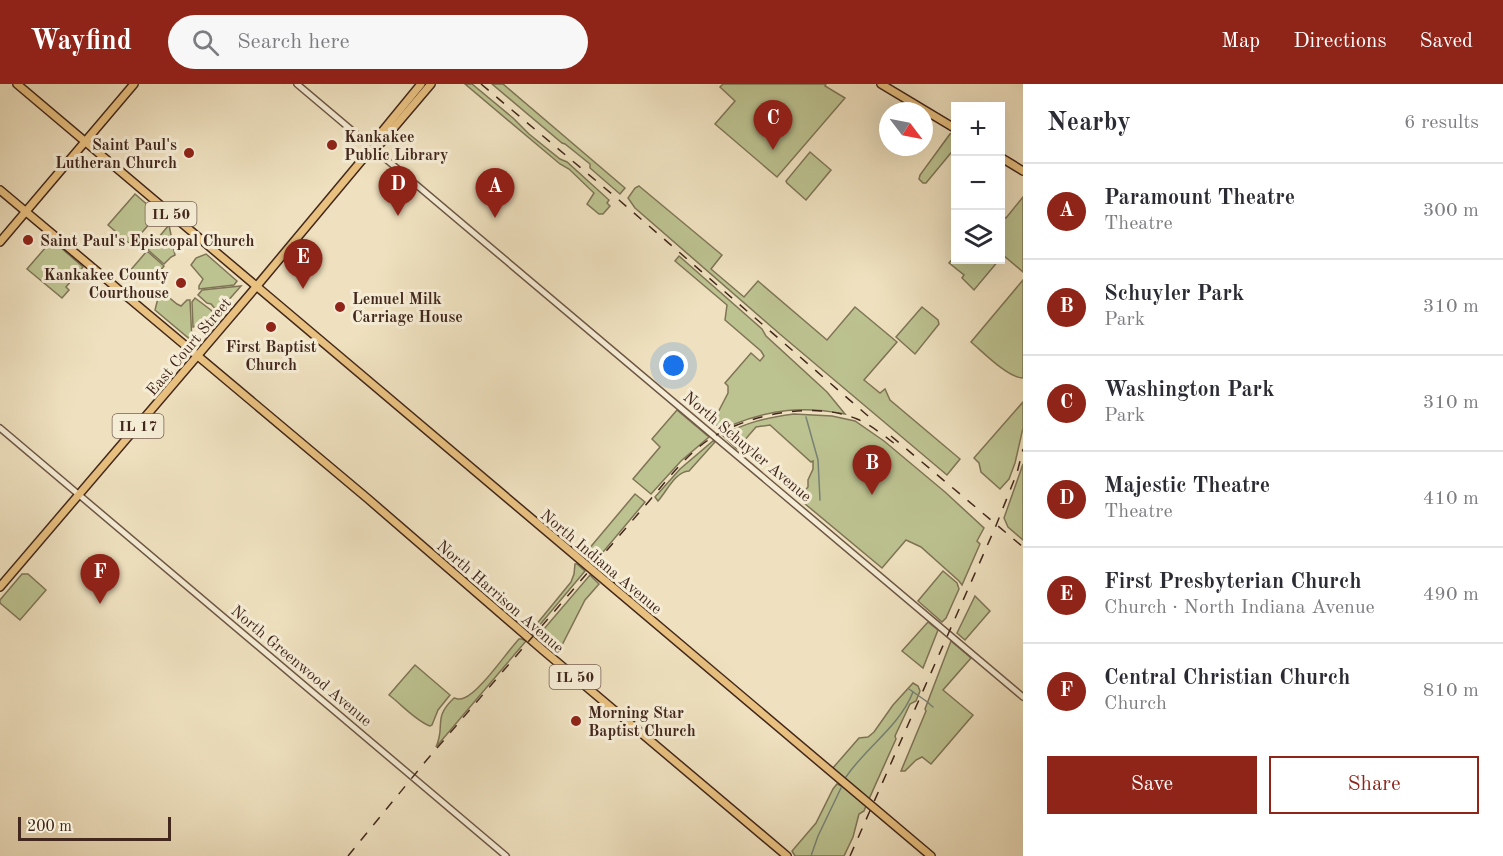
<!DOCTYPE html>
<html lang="en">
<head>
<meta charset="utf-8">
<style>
  body { margin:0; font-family:"Old Standard TT",serif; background:#f7f7f7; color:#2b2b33 }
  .controls { position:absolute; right:18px; top:18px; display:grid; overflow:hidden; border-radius:0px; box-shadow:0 6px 24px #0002 }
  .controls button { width:54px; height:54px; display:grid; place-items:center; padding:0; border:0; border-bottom:2px solid #e1e1e2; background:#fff; color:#2b2b33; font:30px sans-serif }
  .compass { position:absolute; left:879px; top:18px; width:54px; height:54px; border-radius:50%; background:#fff; box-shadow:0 6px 24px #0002; rotate:122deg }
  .scale { position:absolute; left:18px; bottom:15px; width:153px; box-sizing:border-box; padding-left:6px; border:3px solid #42271c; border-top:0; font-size:16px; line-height:21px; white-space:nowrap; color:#42271c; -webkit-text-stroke:4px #f5ecd5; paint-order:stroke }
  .you { position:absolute; left:674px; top:282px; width:21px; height:21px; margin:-15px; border:4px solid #fff; border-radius:50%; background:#1a73e8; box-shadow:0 0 0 9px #1a73e833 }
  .badge { display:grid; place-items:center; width:39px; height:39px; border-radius:50%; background:#8f2418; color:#fff; font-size:20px; font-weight:700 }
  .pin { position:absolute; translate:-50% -50px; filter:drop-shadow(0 2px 3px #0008) }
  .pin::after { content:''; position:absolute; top:32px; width:21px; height:18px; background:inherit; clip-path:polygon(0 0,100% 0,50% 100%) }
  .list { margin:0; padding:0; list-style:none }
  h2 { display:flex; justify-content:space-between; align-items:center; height:78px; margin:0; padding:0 24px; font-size:26px }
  h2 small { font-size:20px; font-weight:400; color:#7c7c81 }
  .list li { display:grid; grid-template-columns:39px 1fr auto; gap:18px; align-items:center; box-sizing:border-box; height:96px; padding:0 24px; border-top:2px solid #e1e1e2 }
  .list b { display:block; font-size:22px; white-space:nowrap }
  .list p { margin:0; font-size:20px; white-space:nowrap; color:#7c7c81 }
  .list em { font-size:20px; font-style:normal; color:#7c7c81 }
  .actions { display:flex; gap:12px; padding:18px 24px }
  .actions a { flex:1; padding:14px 0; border:2px solid #8f2418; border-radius:0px; text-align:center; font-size:21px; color:#8f2418 }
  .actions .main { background:#8f2418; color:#fff }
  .icon { flex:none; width:33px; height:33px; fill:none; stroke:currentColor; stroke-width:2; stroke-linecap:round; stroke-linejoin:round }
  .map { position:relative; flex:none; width:1023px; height:772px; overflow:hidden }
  header { display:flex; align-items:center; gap:36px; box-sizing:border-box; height:84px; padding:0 30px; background:#8f2418; color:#fff }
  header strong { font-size:28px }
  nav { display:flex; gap:33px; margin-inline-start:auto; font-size:21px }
  .search { width:420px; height:54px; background:#f7f7f7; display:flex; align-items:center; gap:15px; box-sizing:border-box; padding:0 21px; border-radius:33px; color:#7c7c81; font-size:22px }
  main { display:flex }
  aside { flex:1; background:#fff }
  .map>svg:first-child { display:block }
  .green { fill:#bcc290; stroke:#7f7456; stroke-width:1.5 }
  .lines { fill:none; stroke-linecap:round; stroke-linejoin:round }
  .stream { stroke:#778276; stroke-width:1.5 }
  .minor-casing { stroke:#6d5645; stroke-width:8 }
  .major-casing { stroke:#42271c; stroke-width:10 }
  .minor { stroke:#f5ecd5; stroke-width:5 }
  .major { stroke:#e8c080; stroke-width:7 }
  .rail { stroke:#42271c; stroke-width:1.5; stroke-dasharray:10 10; stroke-linecap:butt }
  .poi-dot { fill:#8f2418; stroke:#f5ecd5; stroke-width:2 }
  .labels { text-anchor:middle; stroke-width:6; stroke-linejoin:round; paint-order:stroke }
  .shield { fill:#f5ecd5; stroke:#786254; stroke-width:1.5 }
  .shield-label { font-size:15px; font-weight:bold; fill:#42271c }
  .poi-label { font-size:16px; font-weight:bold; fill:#42271c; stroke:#f5ecd5; text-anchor:start }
  .street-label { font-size:16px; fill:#42271c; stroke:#f5ecd5 }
</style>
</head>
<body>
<header>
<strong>Wayfind</strong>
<div class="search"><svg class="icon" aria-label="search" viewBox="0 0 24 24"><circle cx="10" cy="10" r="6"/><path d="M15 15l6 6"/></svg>Search here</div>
<nav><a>Map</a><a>Directions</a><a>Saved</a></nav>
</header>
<main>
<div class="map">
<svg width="1023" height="772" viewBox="0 0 1023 772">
  <rect width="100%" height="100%" fill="#efe1bf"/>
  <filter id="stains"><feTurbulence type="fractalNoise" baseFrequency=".00333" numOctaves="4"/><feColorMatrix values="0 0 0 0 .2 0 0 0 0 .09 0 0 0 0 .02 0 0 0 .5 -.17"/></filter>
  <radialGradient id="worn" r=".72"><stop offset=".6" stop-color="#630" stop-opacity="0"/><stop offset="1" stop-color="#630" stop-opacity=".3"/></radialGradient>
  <g class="green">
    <path d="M465,0H472L513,34L529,50L560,75L567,78L609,116L607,119L610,122L603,130H599L587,120L594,109L569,85L560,80Z"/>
    <path d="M492,0H503L625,104L620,110L590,84V80L565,60L562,59Z"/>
    <path d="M723,0H826L825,2L845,14L777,93L715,40L735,17L720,3Z"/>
    <path d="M953,49L955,51V64L926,99H923L919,95L920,91L950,50Z"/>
    <path d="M810,68L831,86L806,116L787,99L786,97Z"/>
    <path d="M639,102L722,171L711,185L744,213L758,197L827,256L855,223L897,258L864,296L880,309L885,305L890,316L960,375L947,391L781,251L635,124L628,114L635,104Z"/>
    <path d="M135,110L158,130L131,161L108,141Z"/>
    <path d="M1023,113V188L1003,171L1001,174L1000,130L1006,134Z"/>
    <path d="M169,141L175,171L171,173L164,180L148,166Z"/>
    <path d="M52,156L83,183L66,203L69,206L62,214L27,185Z"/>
    <path d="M147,167L164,182L152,197L122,196Z"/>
    <path d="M206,170L237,197L234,201L199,205V202L203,195L191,181L196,174Z"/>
    <path d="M679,172L762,245L766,252L827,308L845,330C802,322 772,325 732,341H728L727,339L721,341V345L713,338L728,309V302L725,299L751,269L760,277L764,272L761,267L725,236L727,221L675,177Z"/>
    <path d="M955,172L956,176H999L974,206L962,194L964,191L949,179Z"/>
    <path d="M1023,196V294C1008,294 983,268 971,258Z"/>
    <path d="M241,202L218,228L211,220L207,219L198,211L202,206Z"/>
    <path d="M160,206L177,220L181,222L187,216H190L192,257L155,226Z"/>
    <path d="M195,214L216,230L204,245L199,241L193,243L192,218Z"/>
    <path d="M922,223L938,236L939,240L915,270L896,253Z"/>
    <path d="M1023,318V344L1015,379L1009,395L1000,405L981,388L979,379L974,374Z"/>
    <path d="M677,326L709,353L681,377L651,410L633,395L660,363L652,355Z"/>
    <path d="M794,330L832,332L855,337L884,357L945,408L984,444L977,457L980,460L962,501L959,497L921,463L906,456L882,484L798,414L808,403V396L813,385V377L811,378L770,341L756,343L737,365L722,351C748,338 765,334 794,330Z"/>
    <path d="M713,357L715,358L689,387C675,388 667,407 658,417L655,413L680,385Z"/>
    <path d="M1023,380V456L1008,443L1004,434Z"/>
    <path d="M635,410L645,418L593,480L583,472Z"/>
    <path d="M575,480H577L585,487L533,549L531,547L571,498L574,490Z"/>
    <path d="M943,487L957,499L959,505L946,534L942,538L918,517Z"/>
    <path d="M22,490H28L46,506L20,536L0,519V516Z"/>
    <path d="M590,491L599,500L585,516L561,563L556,569L538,552Z"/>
    <path d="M975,512L990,527L965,556L957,549Z"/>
    <path d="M928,538L938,546L923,584L902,567Z"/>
    <path d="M519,555H522L526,557L436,663C446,641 432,635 454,614C459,615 459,616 464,614C479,609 506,569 519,555Z"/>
    <path d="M951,557L971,574L943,606L973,631L931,680L922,673L916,676L905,687H901L926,627L925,625Z"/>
    <path d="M415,581L450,611L438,626L432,641L430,642C416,637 401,620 389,611Z"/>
    <path d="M913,599L918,602L920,607L916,617L910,620L895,652L896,655L869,715L832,685L859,654L868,653L874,648L893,621Z"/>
    <path d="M837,700L844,703L866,722L864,727L859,730L853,753L844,772H795L792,767L816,739L833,705Z"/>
  </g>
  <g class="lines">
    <g class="stream">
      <path d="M806,333L818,376L820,416"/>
      <path d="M909,605L926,617L933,623"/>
      <path d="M846,693C866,663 899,643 913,608"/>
      <path d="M811,772L818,752L841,704"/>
    </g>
    <g class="minor-casing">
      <g id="minor">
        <path d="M297,0L1023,613"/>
        <path d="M0,344L506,772"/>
      </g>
    </g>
    <g class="major-casing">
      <g id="major">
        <path d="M17,0L931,772"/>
        <path d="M881,0L956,45"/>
        <path d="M372,64L380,60L431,0"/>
        <path d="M1000,73L1023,87"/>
        <path d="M0,106L367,414L544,567L787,772"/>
        <path d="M0,158L134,0"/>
        <path d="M0,503L256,203L372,64L376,55L421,0"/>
      </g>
    </g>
    <use href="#minor" class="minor"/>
    <use href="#major" class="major"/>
    <g class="rail">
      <path d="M481,0L619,116L875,338"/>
      <path d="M891,352L1023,463"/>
      <path d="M348,772L425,678L650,416C667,396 683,375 704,359C742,331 812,316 857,335C871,341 883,351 895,360"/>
      <path d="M850,772L995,444L1017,389L1023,365"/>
    </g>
  </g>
  <g class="poi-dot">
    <circle cx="332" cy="61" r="6"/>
    <circle cx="189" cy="69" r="6"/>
    <circle cx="28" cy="156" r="6"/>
    <circle cx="181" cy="199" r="6"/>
    <circle cx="340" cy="223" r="6"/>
    <circle cx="271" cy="243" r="6"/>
    <circle cx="576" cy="637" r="6"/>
  </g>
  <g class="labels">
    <g class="shield">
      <rect x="145.5" y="118" width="51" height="24" rx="4.5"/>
      <rect x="112.5" y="330" width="51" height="24" rx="4.5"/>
      <rect x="549.5" y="581" width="51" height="24" rx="4.5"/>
    </g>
    <g class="shield-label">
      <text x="171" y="135">IL 50</text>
      <text x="138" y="347">IL 17</text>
      <text x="575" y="598">IL 50</text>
    </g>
    <g class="poi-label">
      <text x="344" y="58">Kankakee<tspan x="344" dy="18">Public Library</tspan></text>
      <text x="177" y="66" text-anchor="end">Saint Paul's<tspan x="177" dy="18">Lutheran Church</tspan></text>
      <text x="40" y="162">Saint Paul's Episcopal Church</text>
      <text x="169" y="196" text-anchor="end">Kankakee County<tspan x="169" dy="18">Courthouse</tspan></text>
      <text x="352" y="220">Lemuel Milk<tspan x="352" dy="18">Carriage House</tspan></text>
      <text x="271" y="268" text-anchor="middle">First Baptist<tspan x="271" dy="18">Church</tspan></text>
      <text x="588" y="634">Morning Star<tspan x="588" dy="18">Baptist Church</tspan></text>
    </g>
    <g class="street-label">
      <text transform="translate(188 262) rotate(-50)" y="6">East Court Street</text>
      <text transform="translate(748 362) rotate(40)" y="6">North Schuyler Avenue</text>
      <text transform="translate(602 477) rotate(40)" y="6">North Indiana Avenue</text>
      <text transform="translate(501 512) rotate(41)" y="6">North Harrison Avenue</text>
      <text transform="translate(302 581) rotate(40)" y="6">North Greenwood Avenue</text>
    </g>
  </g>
  <rect width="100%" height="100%" filter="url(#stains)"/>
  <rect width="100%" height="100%" fill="url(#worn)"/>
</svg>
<div class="controls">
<button>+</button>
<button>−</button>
<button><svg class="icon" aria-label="layers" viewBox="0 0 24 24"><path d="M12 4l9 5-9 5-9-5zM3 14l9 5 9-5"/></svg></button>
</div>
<svg class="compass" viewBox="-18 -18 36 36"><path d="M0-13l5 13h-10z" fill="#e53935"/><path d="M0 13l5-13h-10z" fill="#7c7c81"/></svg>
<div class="scale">200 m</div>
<div class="you"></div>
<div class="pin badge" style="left:495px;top:134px">A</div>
<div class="pin badge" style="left:872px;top:411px">B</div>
<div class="pin badge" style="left:773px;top:66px">C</div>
<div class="pin badge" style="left:398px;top:132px">D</div>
<div class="pin badge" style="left:303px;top:205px">E</div>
<div class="pin badge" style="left:100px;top:520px">F</div>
</div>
<aside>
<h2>Nearby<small>6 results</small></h2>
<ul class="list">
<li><span class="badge">A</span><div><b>Paramount Theatre</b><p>Theatre</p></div><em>300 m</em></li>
<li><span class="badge">B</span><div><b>Schuyler Park</b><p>Park</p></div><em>310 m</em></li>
<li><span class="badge">C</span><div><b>Washington Park</b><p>Park</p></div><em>310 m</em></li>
<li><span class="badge">D</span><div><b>Majestic Theatre</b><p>Theatre</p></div><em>410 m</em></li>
<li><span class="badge">E</span><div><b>First Presbyterian Church</b><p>Church · North Indiana Avenue</p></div><em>490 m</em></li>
<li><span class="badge">F</span><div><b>Central Christian Church</b><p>Church</p></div><em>810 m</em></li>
</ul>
<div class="actions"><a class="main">Save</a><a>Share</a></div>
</aside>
</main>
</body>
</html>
